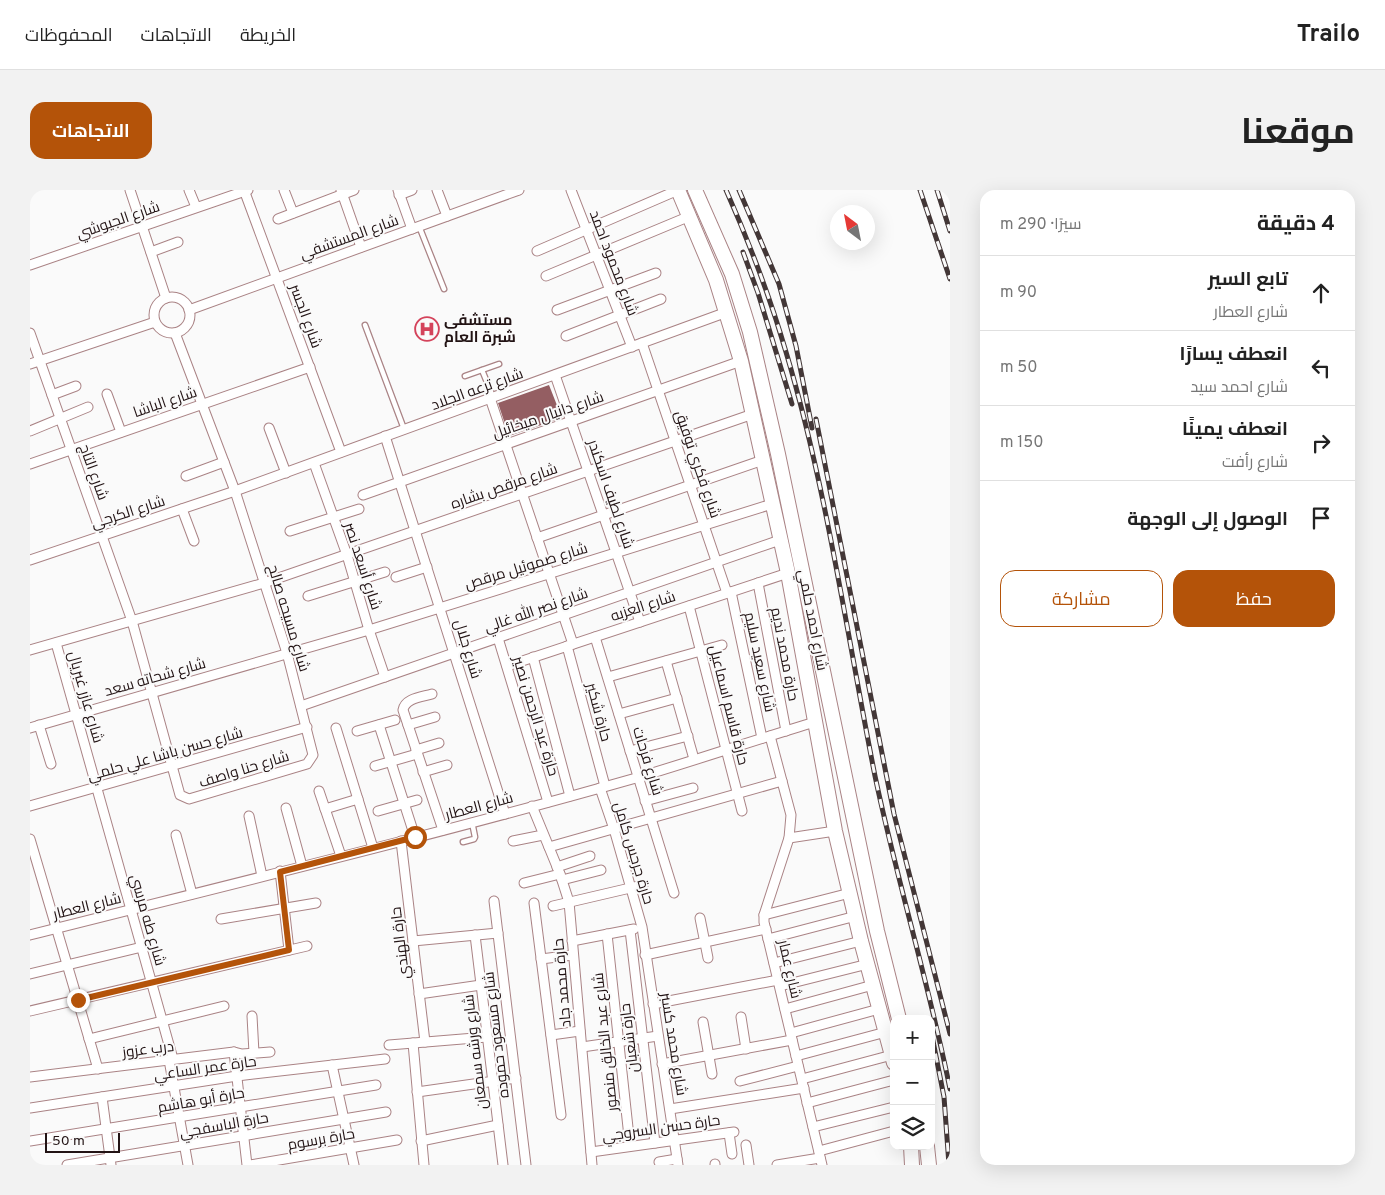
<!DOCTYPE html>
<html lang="ar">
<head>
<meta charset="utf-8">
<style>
  body { margin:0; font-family:Overpass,Cairo,sans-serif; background:#f2f2f2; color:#222; direction:rtl }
  .controls { position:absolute; right:15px; bottom:15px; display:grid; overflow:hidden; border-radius:10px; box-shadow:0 5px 20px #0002 }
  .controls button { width:45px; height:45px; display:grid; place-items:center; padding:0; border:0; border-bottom:1px solid #e0e0e0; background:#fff; color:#222; font:25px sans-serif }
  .compass { position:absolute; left:800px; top:15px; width:45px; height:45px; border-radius:50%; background:#fff; box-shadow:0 5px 20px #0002; rotate:328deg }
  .scale { position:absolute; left:15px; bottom:12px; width:75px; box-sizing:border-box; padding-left:5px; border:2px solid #221314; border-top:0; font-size:14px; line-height:18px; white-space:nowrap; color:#221314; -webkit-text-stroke:4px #fafafa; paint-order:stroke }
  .stop { position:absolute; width:15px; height:15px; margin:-11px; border:4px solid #b45309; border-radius:50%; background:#fff }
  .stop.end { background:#b45309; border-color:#fff; box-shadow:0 1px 5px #0008 }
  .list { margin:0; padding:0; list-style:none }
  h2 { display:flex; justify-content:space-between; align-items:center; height:65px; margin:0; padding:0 20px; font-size:21px }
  h2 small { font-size:16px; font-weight:400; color:#767676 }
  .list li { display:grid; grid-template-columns:32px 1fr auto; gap:15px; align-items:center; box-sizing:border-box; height:75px; padding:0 20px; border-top:1px solid #e0e0e0 }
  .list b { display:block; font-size:19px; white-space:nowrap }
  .list p { margin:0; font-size:16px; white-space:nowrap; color:#767676 }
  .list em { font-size:16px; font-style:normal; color:#767676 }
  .actions { display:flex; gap:10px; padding:15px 20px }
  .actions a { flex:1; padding:11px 0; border:1px solid #b45309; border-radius:15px; text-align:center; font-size:18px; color:#b45309 }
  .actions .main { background:#b45309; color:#fff }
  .icon { flex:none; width:28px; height:28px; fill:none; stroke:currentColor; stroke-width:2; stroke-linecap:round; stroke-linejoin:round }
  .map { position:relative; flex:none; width:920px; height:975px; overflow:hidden; direction:ltr; border-radius:15px }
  header { display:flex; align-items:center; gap:30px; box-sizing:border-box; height:70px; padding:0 25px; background:#fff; border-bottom:1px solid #e0e0e0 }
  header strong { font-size:24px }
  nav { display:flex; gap:28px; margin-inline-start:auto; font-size:18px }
  .intro { display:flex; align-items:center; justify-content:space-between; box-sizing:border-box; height:120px; padding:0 30px }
  h1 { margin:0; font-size:35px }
  .button { padding:12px 22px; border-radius:15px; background:#b45309; color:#fff; font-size:18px; font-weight:700 }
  main { display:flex; gap:30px; padding:0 30px }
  aside { flex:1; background:#fff; border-radius:15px; box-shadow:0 5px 20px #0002 }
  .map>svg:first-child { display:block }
  .building { fill:#945e62 }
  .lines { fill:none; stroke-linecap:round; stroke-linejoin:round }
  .lane-casing { stroke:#aa8385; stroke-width:7 }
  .street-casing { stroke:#aa8385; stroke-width:11 }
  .primary-casing { stroke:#aa8385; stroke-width:16 }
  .lane { stroke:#fff; stroke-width:4.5 }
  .street { stroke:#fff; stroke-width:9 }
  .primary { stroke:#fff; stroke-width:14 }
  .rail-casing { stroke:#433737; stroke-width:5 }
  .rail { stroke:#fafafa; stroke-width:3; stroke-dasharray:9; stroke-linecap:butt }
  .route { stroke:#b45309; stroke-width:6 }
  .labels { text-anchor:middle; stroke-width:4; stroke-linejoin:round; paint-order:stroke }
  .street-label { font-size:15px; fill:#221314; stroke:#fafafa }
  .poi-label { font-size:15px; font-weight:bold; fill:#221314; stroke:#fafafa; text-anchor:start }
</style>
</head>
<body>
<header>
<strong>Trailo</strong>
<nav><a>الخريطة</a><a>الاتجاهات</a><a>المحفوظات</a></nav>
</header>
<div class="intro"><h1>موقعنا</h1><a class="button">الاتجاهات</a></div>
<main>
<aside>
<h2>4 دقيقة<small>سيرًا · 290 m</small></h2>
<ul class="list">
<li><svg class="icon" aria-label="ahead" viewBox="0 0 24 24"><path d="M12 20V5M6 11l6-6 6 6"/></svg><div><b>تابع السير</b><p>شارع العطار</p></div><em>90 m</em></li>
<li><svg class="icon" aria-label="left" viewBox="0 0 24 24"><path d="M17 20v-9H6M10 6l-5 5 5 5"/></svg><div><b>انعطف يسارًا</b><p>شارع احمد سيد</p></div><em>50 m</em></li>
<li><svg class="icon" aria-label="right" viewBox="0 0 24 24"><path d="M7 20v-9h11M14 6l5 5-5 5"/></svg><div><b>انعطف يمينًا</b><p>شارع رأفت</p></div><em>150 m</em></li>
<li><svg class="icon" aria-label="arrive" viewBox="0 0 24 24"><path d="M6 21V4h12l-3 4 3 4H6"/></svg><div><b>الوصول إلى الوجهة</b></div></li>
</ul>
<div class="actions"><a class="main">حفظ</a><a>مشاركة</a></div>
</aside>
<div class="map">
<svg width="920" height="975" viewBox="0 0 920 975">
  <rect width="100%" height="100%" fill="#fafafa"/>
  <path class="building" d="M519,195L532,228L479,246L468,213Z"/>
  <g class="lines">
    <g class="lane-casing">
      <g id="lane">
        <path d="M389,36L414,99"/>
        <path d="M335,135L374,239"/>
        <path d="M452,180L463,207"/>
        <path d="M435,186L469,174"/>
        <path d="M433,652L444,649L445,647L442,632"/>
      </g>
    </g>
    <g class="street-casing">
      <g id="street">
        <path d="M100,0L136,108"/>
        <path d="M159,0L166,17"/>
        <path d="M214,0L311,262"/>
        <path d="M254,0L263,23"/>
        <path d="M311,0L331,57"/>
        <path d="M368,0L382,39"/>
        <path d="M407,0L417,26"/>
        <path d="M541,0L602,157"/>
        <path d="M369,5L382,0"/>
        <path d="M248,29L324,0"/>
        <path d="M507,61L648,0"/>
        <path d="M121,62L148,52"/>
        <path d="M0,75L218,0"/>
        <path d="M516,86L660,26"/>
        <circle cx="142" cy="125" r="18"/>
        <path d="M159,120L489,0"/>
        <path d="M527,120L626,83"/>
        <path d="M0,143L102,431L150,605L159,609L277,574L283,565L257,463L205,301L145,143"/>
        <path d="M536,146L631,109"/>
        <path d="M612,153L697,403"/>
        <path d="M0,174L125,132"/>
        <path d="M525,185L610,432"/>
        <path d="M77,204L91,242"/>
        <path d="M22,205L46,196"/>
        <path d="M460,208L543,454"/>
        <path d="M239,238L256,283"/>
        <path d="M0,241L58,217"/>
        <path d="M355,246L475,624"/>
        <path d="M284,273L317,365L339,440L355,487"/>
        <path d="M0,274L280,177"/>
        <path d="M156,286L194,272"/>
        <path d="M333,305L711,171"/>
        <path d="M152,319L164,351"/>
        <path d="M260,341L329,319"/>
        <path d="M507,348L733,270"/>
        <path d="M0,370L205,301L697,122"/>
        <path d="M366,387L397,377"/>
        <path d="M728,393L756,541"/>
        <path d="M701,402L732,548"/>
        <path d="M278,406L355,382"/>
        <path d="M659,416L712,621"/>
        <path d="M565,447L644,703"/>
        <path d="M468,448L518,612"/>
        <path d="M26,453L143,869"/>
        <path d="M537,456L575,596"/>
        <path d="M0,460L234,393L723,224"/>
        <path d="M503,467L540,606"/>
        <path d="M636,471L664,569"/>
        <path d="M477,476L758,383"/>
        <path d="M578,487L692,455"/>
        <path d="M402,504C392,507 375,508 373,520L413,640"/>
        <path d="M271,516L750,350"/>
        <path d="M589,524L647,508"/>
        <path d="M9,535L21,574"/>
        <path d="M349,535L385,647"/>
        <path d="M378,535L405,527"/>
        <path d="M0,538L339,440L742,314"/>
        <path d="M306,538L343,658"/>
        <path d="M327,541L365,530"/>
        <path d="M740,546L761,625L759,648L734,725V732L792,975"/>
        <path d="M386,560L409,553"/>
        <path d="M600,561L658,546"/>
        <path d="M345,576L387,564"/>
        <path d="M393,582L417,575"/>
        <path d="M570,598L584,639L612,737L648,975"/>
        <path d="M289,601L311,666"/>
        <path d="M615,611L663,598"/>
        <path d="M0,616L277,537"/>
        <path d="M502,616L530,684L539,712L562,975"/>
        <path d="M256,618L272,676"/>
        <path d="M295,619L328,609"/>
        <path d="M348,621L387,610"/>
        <path d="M219,626L232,686"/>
        <path d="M146,645L162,704"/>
        <path d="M759,648L805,641"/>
        <path d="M0,649L68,879"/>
        <path d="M371,651L395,852"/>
        <path d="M483,651L513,645"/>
        <path d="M519,657L752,591"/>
        <path d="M527,677L560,666"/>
        <path d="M250,681L259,760"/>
        <path d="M532,690L571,680"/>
        <path d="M494,693L530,684"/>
        <path d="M464,711L496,975"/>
        <path d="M504,713L531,925"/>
        <path d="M523,716L613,695"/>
        <path d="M734,725L820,703"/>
        <path d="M670,728L678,768"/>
        <path d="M191,729L286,713"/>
        <path d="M600,740L625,953"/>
        <path d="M577,744L600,956"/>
        <path d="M0,745C202,694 405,645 606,588C666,570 725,550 785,532"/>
        <path d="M445,745L473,975"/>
        <path d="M738,749L826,726"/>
        <path d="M383,751L468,743"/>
        <path d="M542,751L604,739"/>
        <path d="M615,765L736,739"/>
        <path d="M511,769L543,765"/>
        <path d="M744,773L831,751"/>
        <path d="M0,784L112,757"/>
        <path d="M750,796L838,774"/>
        <path d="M389,804L451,795"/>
        <path d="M623,814L748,790"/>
        <path d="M755,819L843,795"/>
        <path d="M0,821L277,756"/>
        <path d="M222,826L224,863"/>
        <path d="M711,827L716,859"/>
        <path d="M673,832L682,884"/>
        <path d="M761,843L849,819"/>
        <path d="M521,845L550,841"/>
        <path d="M59,849L194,816"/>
        <path d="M383,853L394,975"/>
        <path d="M359,855L457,847"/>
        <path d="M552,857L628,846"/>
        <path d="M204,862L217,975"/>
        <path d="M766,866L856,842"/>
        <path d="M139,870L158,975"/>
        <path d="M632,874L762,850"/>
        <path d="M302,875L324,975"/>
        <path d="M0,887L204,862L212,864L240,862"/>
        <path d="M772,889L862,865"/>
        <path d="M710,891L768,876"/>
        <path d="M387,902L486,888"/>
        <path d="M72,907L81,975"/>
        <path d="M777,913L864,890"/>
        <path d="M0,918L207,886L355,869"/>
        <path d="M640,919L774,898"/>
        <path d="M783,937L864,917"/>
        <path d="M699,943L702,964"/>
        <path d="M0,951L346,895"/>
        <path d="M391,951L468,935"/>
        <path d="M716,955L719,975"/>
        <path d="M789,961L864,941"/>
        <path d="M561,962L704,942"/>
        <path d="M629,972L647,969"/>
        <path d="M685,974V975"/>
        <path d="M37,975L356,922"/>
        <path d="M220,975L367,950"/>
        <path d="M747,975L790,968"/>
      </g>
    </g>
    <g class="primary-casing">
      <g id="primary">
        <path d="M648,0L686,90L711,171L758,383L805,641L831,751L864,873"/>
        <path d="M665,0L702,84L720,142L748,264L847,741L869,829"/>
        <path d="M881,956L882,975"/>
        <path d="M897,956L899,975"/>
      </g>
    </g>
    <use href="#lane" class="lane"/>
    <use href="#street" class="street"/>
    <use href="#primary" class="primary"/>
    <g class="rail-casing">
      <g id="rail">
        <path d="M696,0C719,52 740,107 756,162C797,300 817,445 845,586C867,691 899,794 920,899"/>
        <path d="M709,0L749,94L766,156L782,238"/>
        <path d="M890,0L920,89"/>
        <path d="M907,0L920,41"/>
        <path d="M713,62L728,103L762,214"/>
        <path d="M786,229L864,624L920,844"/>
        <path d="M902,846L914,907L919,975"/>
      </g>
    </g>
    <use href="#rail" class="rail"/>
  </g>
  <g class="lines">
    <path class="route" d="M48,810L259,760L250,682L385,647"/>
  </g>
  <defs>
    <g id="hospital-ring" transform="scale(1.25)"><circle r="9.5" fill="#fafafa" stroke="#d4435b" stroke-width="1.5"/><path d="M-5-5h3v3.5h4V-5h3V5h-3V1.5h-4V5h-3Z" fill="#d4435b"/></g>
  </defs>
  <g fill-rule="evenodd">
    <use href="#hospital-ring" x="397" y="139"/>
  </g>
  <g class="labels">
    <g class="street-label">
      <text transform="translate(88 30) rotate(-19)" y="5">شارع الجيوشي</text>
      <text transform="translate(319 47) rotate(-20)" y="5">شارع المستشفي</text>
      <text transform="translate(584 73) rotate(69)" y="5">شارع محمود احمد</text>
      <text transform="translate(276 126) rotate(70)" y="5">شارع الجسر</text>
      <text transform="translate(447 199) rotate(-20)" y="5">شارع ترعه الجلاد</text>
      <text transform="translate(135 212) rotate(-19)" y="5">شارع الباشا</text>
      <text transform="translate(518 225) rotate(-19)" y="5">شارع دانيال ميخائيل</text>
      <text transform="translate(668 274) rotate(71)" y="5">شارع فكري توفيق</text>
      <text transform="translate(64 282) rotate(70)" y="5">شارع التاج</text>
      <text transform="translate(474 296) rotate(-19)" y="5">شارع مرقص بشاره</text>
      <text transform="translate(581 304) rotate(71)" y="5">شارع لطيف اسكندر</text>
      <text transform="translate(98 322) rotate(-18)" y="5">شارع الكرجي</text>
      <text transform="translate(333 376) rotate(72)" y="5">شارع أسعد نصر</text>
      <text transform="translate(496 376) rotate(-17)" y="5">شارع صموئيل مرقص</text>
      <text transform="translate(613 416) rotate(-18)" y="5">شارع العزبه</text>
      <text transform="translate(506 420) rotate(-19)" y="5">شارع نصر الله غالي</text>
      <text transform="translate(259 428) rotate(73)" y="5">شارع مسيحه صالح</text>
      <text transform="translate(783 430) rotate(79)" y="5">شارع احمد حلمي</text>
      <text transform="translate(438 459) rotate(73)" y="5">شارع جلال</text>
      <text transform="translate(755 464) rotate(79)" y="5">حارة محمد نديم</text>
      <text transform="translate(730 472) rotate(78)" y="5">شارع سعيد سليم</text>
      <text transform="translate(125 487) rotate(-16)" y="5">شارع شحاته سعد</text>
      <text transform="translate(56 507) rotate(74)" y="5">شارع عازر غبريال</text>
      <text transform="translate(699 515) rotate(76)" y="5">حارة قاسم اسماعيل</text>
      <text transform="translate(569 522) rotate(75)" y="5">حارة شكير</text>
      <text transform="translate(506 526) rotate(73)" y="5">حارة عبد الرحمن نصير</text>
      <text transform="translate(135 564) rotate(-16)" y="5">شارع حسن باشا علي حلمي</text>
      <text transform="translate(618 571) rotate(73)" y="5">شارع فرحات</text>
      <text transform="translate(214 579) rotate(-17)" y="5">شارع حنا واصف</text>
      <text transform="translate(449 616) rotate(-15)" y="5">شارع العطار</text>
      <text transform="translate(604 663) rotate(73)" y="5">حارة جرجس كامل</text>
      <text transform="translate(57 716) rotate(-14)" y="5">شارع العطار</text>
      <text transform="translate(118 730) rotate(74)" y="5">شارع طه مرسي</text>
      <text transform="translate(370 753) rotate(-97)" y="5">حارة الهندي</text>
      <text transform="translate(760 779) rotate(77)" y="5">شارع عمار</text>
      <text transform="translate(532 793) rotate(-95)" y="5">حارة محمد جاد</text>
      <text transform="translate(466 845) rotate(-97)" y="5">شارع مسعود حموده</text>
      <text transform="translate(599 848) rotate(-97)" y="5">حارة شعبان</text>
      <text transform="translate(575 852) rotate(-96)" y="5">شارع عبد الخالق منصور</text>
      <text transform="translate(644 854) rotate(81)" y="5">شارع محمد كسبر</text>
      <text transform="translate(118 859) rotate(-7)" y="5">درب عزوز</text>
      <text transform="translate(445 862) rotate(-97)" y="5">شارع ورشه سمعان</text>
      <text transform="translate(175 878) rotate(-8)" y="5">حارة عمر الساعي</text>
      <text transform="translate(171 910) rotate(-10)" y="5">حارة أبو هاشم</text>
      <text transform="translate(194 935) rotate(-10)" y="5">حارة الباسفجي</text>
      <text transform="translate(631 938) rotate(-8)" y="5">حارة حسن السروجي</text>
      <text transform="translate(291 949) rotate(-10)" y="5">حارة برسوم</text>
    </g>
    <g class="poi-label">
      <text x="414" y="135">مستشفى<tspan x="414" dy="17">شبرة العام</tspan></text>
    </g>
  </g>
</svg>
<div class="controls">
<button>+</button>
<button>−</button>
<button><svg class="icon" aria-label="layers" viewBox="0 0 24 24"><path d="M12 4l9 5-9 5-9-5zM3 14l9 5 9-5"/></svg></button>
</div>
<svg class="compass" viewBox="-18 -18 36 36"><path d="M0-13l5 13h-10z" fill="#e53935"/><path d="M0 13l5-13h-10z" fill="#767676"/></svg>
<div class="scale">50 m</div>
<div class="stop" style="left:385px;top:647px"></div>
<div class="stop end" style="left:48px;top:810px"></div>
</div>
</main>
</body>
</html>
